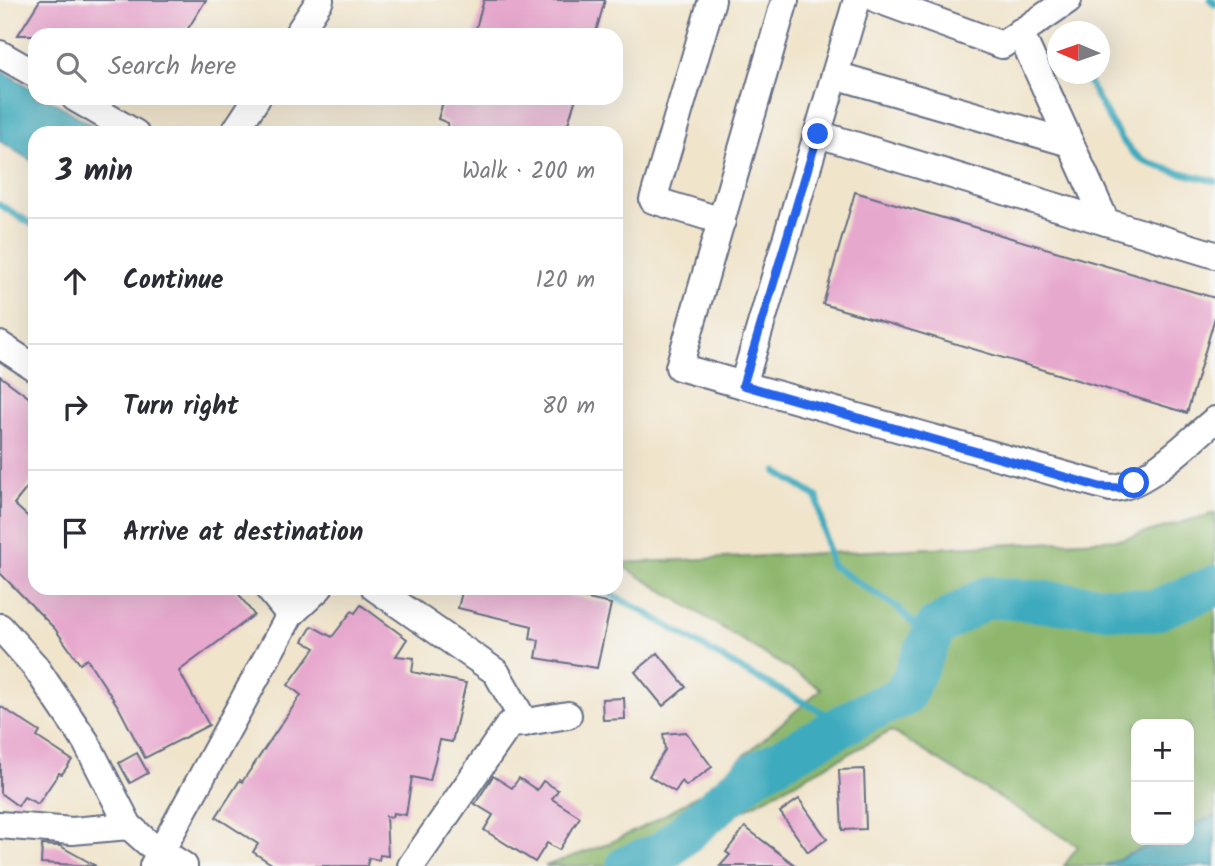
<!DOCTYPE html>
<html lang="en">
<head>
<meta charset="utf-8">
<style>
  body { margin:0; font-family:Kalam,sans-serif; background:#f7f7f7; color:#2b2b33 }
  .controls { position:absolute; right:21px; bottom:21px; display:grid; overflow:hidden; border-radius:14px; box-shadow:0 7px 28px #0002 }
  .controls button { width:63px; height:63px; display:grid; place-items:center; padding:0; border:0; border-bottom:2px solid #e1e1e2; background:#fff; color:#2b2b33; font:35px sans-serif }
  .compass { position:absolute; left:1047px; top:21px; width:63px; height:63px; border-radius:50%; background:#fff; box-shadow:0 7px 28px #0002; rotate:272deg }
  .stop { position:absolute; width:21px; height:21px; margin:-16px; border:5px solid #2563eb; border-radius:50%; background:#fff }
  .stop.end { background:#2563eb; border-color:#fff; box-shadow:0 2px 7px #0008 }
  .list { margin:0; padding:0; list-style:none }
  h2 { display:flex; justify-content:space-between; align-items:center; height:91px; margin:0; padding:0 28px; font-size:30px }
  h2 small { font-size:23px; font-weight:400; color:#7c7c81 }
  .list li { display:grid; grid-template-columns:46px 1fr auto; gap:21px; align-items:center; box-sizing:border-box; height:126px; padding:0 28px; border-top:2px solid #e1e1e2 }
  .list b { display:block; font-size:26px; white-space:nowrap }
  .list em { font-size:23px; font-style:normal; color:#7c7c81 }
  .icon { flex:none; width:38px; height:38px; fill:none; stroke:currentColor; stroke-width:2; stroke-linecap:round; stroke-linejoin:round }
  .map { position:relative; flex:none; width:1215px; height:866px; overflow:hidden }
  .search { position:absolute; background:#fff; box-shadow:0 7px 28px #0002; left:28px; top:28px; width:595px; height:77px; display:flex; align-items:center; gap:18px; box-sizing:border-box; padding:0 24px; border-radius:21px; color:#7c7c81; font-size:26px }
  .panel { position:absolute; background:#fff; box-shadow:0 7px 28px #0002; left:28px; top:126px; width:595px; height:469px; border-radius:21px }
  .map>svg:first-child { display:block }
  .forest { fill:#8eb76d; stroke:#547366; stroke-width:2; fill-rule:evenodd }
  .water { fill:#3eaabd; stroke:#2c6c8e; stroke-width:2 }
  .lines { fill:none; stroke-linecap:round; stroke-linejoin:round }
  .stream { stroke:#3eaabd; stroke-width:7 }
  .river { stroke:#3eaabd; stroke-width:42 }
  .building { fill:#e7a8ce }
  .minor-casing { stroke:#666e84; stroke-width:30 }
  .minor { stroke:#fff; stroke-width:26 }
  .route { stroke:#2563eb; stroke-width:9 }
</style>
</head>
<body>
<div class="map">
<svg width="1215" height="866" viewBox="0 0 1215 866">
  <rect width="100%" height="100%" fill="#f6f6f2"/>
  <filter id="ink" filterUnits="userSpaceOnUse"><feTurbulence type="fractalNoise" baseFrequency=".0143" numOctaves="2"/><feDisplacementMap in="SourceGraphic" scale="14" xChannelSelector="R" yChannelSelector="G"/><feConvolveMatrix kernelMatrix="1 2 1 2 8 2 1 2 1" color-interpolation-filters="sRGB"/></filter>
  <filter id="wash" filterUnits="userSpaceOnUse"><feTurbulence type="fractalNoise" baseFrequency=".00686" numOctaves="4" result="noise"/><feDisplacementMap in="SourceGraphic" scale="28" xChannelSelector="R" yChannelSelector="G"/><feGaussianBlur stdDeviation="1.57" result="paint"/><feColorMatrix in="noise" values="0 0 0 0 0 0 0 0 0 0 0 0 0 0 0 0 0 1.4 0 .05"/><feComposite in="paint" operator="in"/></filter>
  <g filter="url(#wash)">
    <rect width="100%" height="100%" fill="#f0e4cb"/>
    <path class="forest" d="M1215,513V866H1064L1078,846L891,731L742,811L672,866H545L605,845L649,824L701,793L821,689L618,563L1123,539ZM1136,724H1189V840H1136Z"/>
    <g class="water">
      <path d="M0,69L35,91V98H47L105,133H35V163L0,141Z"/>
      <path d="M1215,815V866H1104L1161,840H1189V827Z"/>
    </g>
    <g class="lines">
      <g class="stream">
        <path d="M1211,0L1215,4"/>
        <path d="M1084,74C1097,95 1118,142 1137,156C1153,168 1195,176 1215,181"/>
        <path d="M0,205L35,226"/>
        <path d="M777,472L817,497L831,565L898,608L929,641"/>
        <path d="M598,588L641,610L744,671L845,724"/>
      </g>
      <path class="river" d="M627,866L663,852L754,774L867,712L904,696L936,627L987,597L1153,611L1215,586"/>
    </g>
    <g id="blocks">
      <g class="building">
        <path d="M40,0H206L184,35H18Z"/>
        <path d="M484,0H605L595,35H474Z"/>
        <path d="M455,98H576L565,133H445L448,123L438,119L443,102L453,105Z"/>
        <path d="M855,192L1215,298V317L1187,413L823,304Z"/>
        <path d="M0,376L35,402V478L14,504L35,523V588H234L254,615L179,671L209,725L145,758L119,708L87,659L80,664L55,629L0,573Z"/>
        <path d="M463,588H565L564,594L611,604L597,668L536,658L539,640L530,639L532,626L458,608Z"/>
        <path d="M361,605L407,639L396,656L414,658L412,672L466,683L452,742L440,740L430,781L412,777L406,815L393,813L392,817L386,816L388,856L380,855L379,860L369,858L367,866H275L253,852L258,844L216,817L240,780L242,782L301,695L288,685L315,648L303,641L312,626L332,637L352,611L355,613Z"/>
        <path d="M658,653L686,687L663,706L635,672Z"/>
        <path d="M624,698L625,719L603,720L602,699Z"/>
        <path d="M0,706L40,732L37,737L72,760L62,774L59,773L38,804L24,797L18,806L0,793Z"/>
        <path d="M686,732L712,767L686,786L682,781L675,792L649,776L665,750L663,734Z"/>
        <path d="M137,753L148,773L130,783L119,763Z"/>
        <path d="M864,769L866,829L842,830L839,770Z"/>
        <path d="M493,776L512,788L519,778L537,790L543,781L558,790L552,799L580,817L559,850L547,843L535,862L484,830L493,815L475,804Z"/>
        <path d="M799,799L827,839L808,852L780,812Z"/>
        <path d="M745,827L796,866H720L730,855L726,852Z"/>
        <path d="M42,845L60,846L96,866L41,863Z"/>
      </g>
    </g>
  </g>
  <g filter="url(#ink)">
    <use href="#blocks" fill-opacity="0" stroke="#666e84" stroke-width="2"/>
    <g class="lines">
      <g class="minor-casing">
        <g id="minor">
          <path d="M712,0L653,200L722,221"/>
          <path d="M785,0L679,367L1111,488C1145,488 1189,441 1215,420"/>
          <path d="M879,0L1002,45L1068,0"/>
          <path d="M1020,32L1106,222L1215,255"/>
          <path d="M297,35L320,0"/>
          <path d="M0,54L35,74"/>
          <path d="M835,75L1070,143"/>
          <path d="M75,98L135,133"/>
          <path d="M234,133L257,98"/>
          <path d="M818,134L1106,222"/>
          <path d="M0,345L35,368"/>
          <path d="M743,385L857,0"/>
          <path d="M268,588L290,615"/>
          <path d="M375,588L496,672L525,723"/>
          <path d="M0,627L34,665L86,742L129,826L148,843L184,866"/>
          <path d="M0,825L72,831L129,826"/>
          <path d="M153,866L290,615L319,588"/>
          <path d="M411,866L509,725L568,715"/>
        </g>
      </g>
      <use href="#minor" class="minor"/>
    </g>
  </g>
  <g class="lines" filter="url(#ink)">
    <path class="route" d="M818,134L743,385L1100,487L1121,488L1134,483"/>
  </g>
</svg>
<div class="controls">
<button>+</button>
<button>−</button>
</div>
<svg class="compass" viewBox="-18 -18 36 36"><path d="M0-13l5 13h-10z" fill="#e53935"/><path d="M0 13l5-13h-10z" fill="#7c7c81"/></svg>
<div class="stop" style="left:1134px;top:483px"></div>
<div class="stop end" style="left:818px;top:134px"></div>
<div class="search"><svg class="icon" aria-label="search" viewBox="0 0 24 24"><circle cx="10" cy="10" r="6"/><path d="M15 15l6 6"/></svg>Search here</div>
<section class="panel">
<h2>3 min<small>Walk · 200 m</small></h2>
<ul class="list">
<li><svg class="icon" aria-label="ahead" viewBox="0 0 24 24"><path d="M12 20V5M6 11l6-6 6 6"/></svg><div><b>Continue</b></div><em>120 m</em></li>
<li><svg class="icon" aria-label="right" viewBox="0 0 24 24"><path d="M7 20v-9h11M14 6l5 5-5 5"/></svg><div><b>Turn right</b></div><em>80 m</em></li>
<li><svg class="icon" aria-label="arrive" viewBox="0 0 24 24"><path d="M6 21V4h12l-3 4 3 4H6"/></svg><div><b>Arrive at destination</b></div></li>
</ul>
</section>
</div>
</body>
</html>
